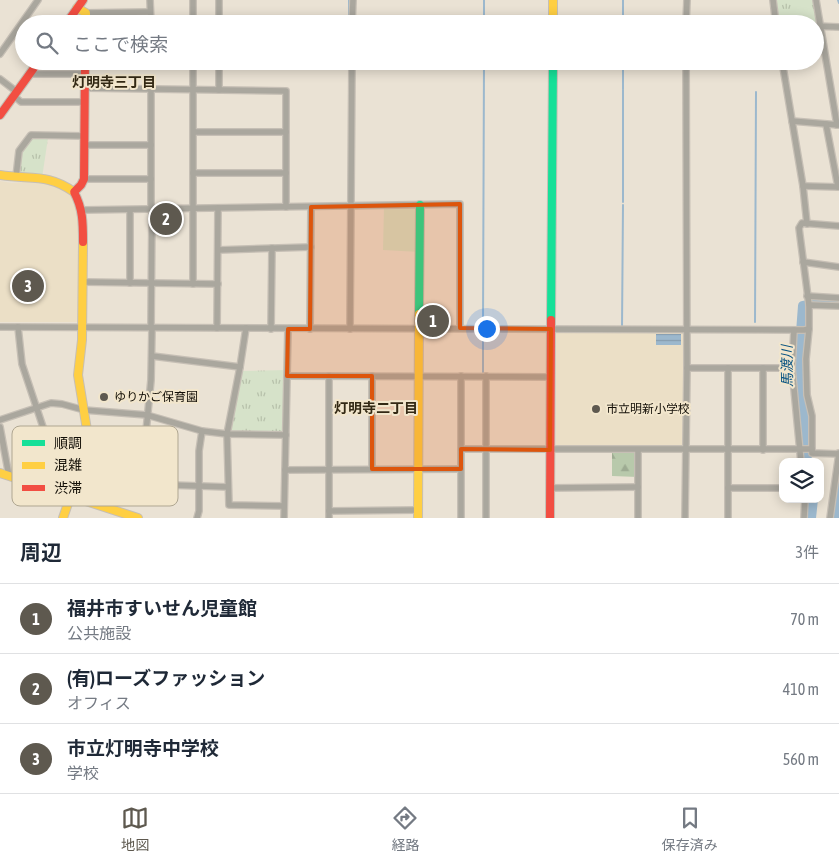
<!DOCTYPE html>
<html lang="ja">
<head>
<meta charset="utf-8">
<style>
  body { margin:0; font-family:"Asap Condensed","Noto Sans JP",sans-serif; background:#f6f6f7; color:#1f2937 }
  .controls { position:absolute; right:15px; bottom:15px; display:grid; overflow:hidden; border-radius:10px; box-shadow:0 2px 12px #0003 }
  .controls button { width:45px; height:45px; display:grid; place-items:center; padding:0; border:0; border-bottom:1px solid #e0e1e3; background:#fff; color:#1f2937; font:25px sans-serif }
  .you { position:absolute; left:486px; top:328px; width:18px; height:18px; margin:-12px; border:4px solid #fff; border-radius:50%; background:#1a73e8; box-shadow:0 0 0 8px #1a73e833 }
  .badge { display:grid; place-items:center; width:32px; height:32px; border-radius:50%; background:#5e594f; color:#fff; font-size:16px; font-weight:700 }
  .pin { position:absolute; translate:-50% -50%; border:2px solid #fff; box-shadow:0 1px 5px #0006 }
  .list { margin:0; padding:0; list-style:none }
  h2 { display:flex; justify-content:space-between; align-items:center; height:65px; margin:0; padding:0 20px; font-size:21px }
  h2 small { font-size:16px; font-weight:400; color:#747a83 }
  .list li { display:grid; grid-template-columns:32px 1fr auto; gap:15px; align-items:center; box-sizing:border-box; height:70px; padding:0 20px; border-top:1px solid #e0e1e3 }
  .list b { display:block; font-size:19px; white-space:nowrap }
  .list p { margin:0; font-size:16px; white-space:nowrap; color:#747a83 }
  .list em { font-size:16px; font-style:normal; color:#747a83 }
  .icon { flex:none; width:28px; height:28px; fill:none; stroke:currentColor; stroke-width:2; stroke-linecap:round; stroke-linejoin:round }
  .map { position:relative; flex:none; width:839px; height:518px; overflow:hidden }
  .search { position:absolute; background:#fff; box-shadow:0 2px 12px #0003; left:15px; right:15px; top:15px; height:55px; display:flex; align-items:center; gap:12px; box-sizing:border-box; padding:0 18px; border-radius:28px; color:#747a83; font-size:19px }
  .sheet { height:275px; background:#fff }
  nav { display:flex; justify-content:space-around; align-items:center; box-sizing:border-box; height:70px; border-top:1px solid #e0e1e3; background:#fff; font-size:14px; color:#747a83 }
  nav a { display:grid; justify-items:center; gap:2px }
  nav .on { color:#5e594f }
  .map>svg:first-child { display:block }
  .built { fill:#ebdfc6 }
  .green { fill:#d6e2c9 }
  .forest { fill:url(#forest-firs) }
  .park { fill:url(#park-tufts) }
  .water { fill:url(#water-rules) }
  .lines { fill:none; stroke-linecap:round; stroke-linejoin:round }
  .stream { stroke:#9cb8cd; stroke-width:2 }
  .river { stroke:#9cb8cd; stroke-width:10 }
  .street-casing { stroke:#c6bfb5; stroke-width:8 }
  .fast-casing { stroke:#c6bfb5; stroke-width:10 }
  .slow-casing { stroke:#c6bfb5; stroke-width:10 }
  .jam-casing { stroke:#c6bfb5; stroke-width:10 }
  .street { stroke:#aaa79e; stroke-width:5.5 }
  .fast { stroke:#16e098; stroke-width:8 }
  .slow { stroke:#ffcf43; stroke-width:8 }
  .jam { stroke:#f24e42; stroke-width:8 }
  .marked { fill:#dd550c; fill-opacity:0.2; stroke:#dd550c; stroke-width:4; stroke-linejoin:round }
  .poi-dot { fill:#5e594f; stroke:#f2e6cc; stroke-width:2 }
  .labels { text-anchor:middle; stroke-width:4; stroke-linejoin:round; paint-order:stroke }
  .poi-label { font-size:12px; fill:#130f07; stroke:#f2e6cc; text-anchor:start }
  .neighbourhood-label { font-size:14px; font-weight:bold; fill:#332914; stroke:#f2e6cc }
  .water-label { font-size:14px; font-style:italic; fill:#085382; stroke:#f2e6cc }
  .key { fill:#f2e6cc; stroke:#afa691; stroke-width:1 }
  .key-label { font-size:14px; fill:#130f07 }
</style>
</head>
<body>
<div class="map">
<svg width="839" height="518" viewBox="0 0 839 518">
  <defs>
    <pattern id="forest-firs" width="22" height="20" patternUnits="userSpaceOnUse" patternTransform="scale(1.25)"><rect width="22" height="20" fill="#b8c9ab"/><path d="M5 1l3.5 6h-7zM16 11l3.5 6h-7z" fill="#9dab92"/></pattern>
    <pattern id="park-tufts" width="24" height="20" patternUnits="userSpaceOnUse" patternTransform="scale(1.25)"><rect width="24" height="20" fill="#d6e2c9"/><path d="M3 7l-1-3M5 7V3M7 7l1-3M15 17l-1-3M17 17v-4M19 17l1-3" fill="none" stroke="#b7c1ab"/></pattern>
    <pattern id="water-rules" width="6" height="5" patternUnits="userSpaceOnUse" patternTransform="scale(1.25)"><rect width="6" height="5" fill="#9cb8cd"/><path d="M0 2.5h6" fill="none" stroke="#869daf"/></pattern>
  </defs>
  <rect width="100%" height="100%" fill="#eae2d4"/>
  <g class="built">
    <path d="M45,180L59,185L64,189L73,199L78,213L79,319L77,322H0V181L12,183Z"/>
    <path d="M556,332L683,333V448H556Z"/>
  </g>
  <path class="green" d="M420,205V252L383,250L384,206Z"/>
  <path class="forest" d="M638,450V477L612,476V452Z"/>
  <g class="park">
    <path d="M773,0H816L821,25L815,24H776Z"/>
    <path d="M31,135L48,138L42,178L21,174V153Z"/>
    <path d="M287,370L286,435L229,434L239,371Z"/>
  </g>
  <rect class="water" x="656" y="334" width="25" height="11"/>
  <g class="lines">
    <g class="stream">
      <path d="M838,0L839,3"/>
      <path d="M349,24V0"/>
      <path d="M484,24V0"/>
      <path d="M623,24V0"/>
      <path d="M349,61V91"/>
      <path d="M623,89V61"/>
      <path d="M623,202V90"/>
      <path d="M755,322L756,92"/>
      <path d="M483,326L484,61"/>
      <path d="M622,328L623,205"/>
      <path d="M483,372V331"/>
      <path d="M483,379V518"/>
    </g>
    <g class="river">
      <path d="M807,462L799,359L803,306L809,305L814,301L839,302"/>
      <path d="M811,518L813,499"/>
      <path d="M834,518L839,483"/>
    </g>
    <g class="street-casing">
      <g id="street">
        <path d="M150,0L151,24"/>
        <path d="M773,0L776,24"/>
        <path d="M816,0L837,125"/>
        <path d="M86,13L150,12"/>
        <path d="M193,24V0"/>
        <path d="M219,24V0"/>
        <path d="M352,24L353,0"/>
        <path d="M686,24L687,0"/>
        <path d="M815,26L839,27"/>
        <path d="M0,54L38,0"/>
        <path d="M782,61L803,186L807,224"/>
        <path d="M29,74H85"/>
        <path d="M0,79L17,92"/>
        <path d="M85,88L286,91V207"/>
        <path d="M219,90V61"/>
        <path d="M14,96L21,102H85"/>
        <path d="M792,121L839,125"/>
        <path d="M826,124L838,187"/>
        <path d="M194,132H286"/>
        <path d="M85,145H151"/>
        <path d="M193,173H286"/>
        <path d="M16,177L19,151L31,135L85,136"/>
        <path d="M84,179H151"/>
        <path d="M803,186L839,187"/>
        <path d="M151,209V88"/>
        <path d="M83,210L460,204V328"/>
        <path d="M218,250L311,247"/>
        <path d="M803,262L839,267"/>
        <path d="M84,282L218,284"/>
        <path d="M130,283V210"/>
        <path d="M193,284V61"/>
        <path d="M807,296L839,298"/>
        <path d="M809,305L799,228L802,223L839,226"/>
        <path d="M0,327L804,330L809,329V305L839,306"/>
        <path d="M18,327L22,364L55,463L79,470"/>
        <path d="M151,328L152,209"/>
        <path d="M152,328L151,380L141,484L228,487"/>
        <path d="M217,328L218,208"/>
        <path d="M246,328L240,367L227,434L229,505L284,506"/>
        <path d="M271,329L272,248"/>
        <path d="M310,329L311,207"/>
        <path d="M350,329L352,61"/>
        <path d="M809,329L806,359L807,395L812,416V453L839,454"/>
        <path d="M794,330L792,368L801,462"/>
        <path d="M152,356L240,367"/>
        <path d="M687,368H792"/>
        <path d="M728,368V518"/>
        <path d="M287,376L550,377"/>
        <path d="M329,376V518"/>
        <path d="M0,420L51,403L62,404L84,410L147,415L202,431L227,434L286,435"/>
        <path d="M0,427L9,476"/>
        <path d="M461,449H812"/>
        <path d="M86,450L143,455"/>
        <path d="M763,450V368"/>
        <path d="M372,469V376"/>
        <path d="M285,470L461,469"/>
        <path d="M550,488L638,487"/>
        <path d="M728,488H783"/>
        <path d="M329,511L418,510"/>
        <path d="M197,518L199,511V451L202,431"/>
        <path d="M284,518L288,329"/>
        <path d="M461,518V376"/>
        <path d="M486,518V376"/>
        <path d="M638,518V450"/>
        <path d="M685,518L687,368L686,61"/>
        <path d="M804,518L805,499"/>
        <path d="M830,518L839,453"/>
      </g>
    </g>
    <g class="fast-casing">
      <g id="fast">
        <path d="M419,314L420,205"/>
        <path d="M551,320L553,61"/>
      </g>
    </g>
    <g class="slow-casing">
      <g id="slow">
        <path d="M553,0V24"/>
        <path d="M77,8L86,13V24"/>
        <path d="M0,175C30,180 48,173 74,192"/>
        <path d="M0,473L138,518"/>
        <path d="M63,518L85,454L88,436L78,375L82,340L83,242"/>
        <path d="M418,518L419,314"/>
      </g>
    </g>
    <g class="jam-casing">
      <g id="jam">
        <path d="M66,24L83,0"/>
        <path d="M0,115L39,61"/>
        <path d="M83,242C83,223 83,209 74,192L81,185L84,179L85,61"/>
        <path d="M550,518L551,320"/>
      </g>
    </g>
    <use href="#street" class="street"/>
    <use href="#fast" class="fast"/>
    <use href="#slow" class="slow"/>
    <use href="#jam" class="jam"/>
  </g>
  <path class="marked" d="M460,204V328L551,329L550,450L461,449V469H372V376H287L288,329H310L311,207Z"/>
  <g class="poi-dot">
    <circle cx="104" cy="397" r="5"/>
    <circle cx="596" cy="409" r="5"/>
  </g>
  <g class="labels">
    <g class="poi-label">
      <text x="114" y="401">ゆりかご保育園</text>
      <text x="606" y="413">市立明新小学校</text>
    </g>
    <g class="neighbourhood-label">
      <text x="114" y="87">灯明寺三丁目</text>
      <text x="376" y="413">灯明寺二丁目</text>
    </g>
    <g class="water-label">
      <text transform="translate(787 366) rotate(-91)" y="5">馬渡川</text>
    </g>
  </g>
  <rect x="12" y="426" width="166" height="80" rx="8" class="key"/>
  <rect x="22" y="440" width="23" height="6" fill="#16e098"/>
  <rect x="22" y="462" width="23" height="7" fill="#ffcf43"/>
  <rect x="22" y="485" width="23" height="6" fill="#f24e42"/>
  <g class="key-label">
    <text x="54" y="448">順調</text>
    <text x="54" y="470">混雑</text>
    <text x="54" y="493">渋滞</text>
  </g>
</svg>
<div class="controls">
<button><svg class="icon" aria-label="layers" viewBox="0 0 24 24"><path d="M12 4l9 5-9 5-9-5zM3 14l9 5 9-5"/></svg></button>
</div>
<div class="you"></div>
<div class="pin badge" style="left:433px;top:321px">1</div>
<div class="pin badge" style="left:166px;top:219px">2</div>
<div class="pin badge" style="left:28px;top:286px">3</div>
<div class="search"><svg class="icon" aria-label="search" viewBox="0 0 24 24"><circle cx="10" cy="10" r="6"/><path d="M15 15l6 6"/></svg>ここで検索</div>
</div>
<section class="sheet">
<h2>周辺<small>3件</small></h2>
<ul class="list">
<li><span class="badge">1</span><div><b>福井市すいせん児童館</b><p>公共施設</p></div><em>70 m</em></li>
<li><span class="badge">2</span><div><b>(有)ローズファッション</b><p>オフィス</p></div><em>410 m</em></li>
<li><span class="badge">3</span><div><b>市立灯明寺中学校</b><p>学校</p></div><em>560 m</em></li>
</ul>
</section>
<nav>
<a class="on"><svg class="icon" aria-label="map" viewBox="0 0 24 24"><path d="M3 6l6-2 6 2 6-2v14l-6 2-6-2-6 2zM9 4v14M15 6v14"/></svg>地図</a>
<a><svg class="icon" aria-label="directions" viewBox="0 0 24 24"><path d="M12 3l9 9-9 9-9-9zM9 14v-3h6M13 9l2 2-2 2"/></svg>経路</a>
<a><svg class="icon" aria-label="saved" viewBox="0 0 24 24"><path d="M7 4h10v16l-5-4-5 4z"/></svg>保存済み</a>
</nav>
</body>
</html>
